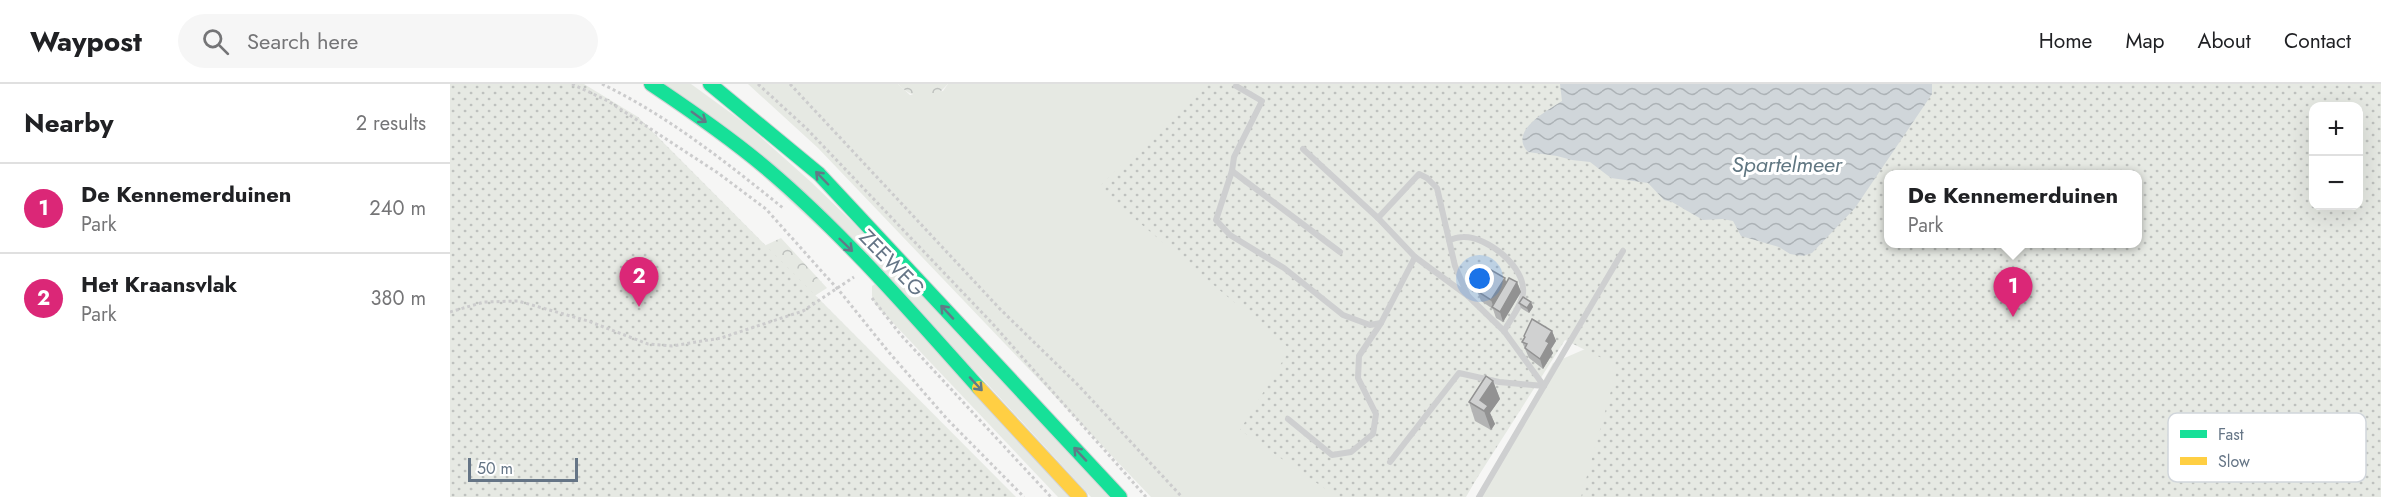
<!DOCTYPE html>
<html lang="en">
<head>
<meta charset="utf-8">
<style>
  body { margin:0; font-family:Jost,sans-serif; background:#f6f6f6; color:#202124 }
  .controls { position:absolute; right:18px; top:18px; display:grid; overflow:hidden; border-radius:12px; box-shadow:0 6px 24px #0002 }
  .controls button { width:54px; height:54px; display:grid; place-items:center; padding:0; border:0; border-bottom:2px solid #e0e0e0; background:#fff; color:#202124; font:30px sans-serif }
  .scale { position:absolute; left:18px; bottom:15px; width:110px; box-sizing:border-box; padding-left:6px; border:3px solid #657586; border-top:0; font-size:16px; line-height:21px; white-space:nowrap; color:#657586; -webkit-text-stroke:4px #fff; paint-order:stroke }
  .you { position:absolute; left:1030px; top:195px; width:21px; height:21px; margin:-15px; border:4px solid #fff; border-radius:50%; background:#1a73e8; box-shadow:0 0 0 9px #1a73e833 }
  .badge { display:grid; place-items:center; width:39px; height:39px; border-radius:50%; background:#db2777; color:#fff; font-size:20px; font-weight:700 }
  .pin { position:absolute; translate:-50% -50px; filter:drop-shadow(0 2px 3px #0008) }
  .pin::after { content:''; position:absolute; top:32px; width:21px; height:18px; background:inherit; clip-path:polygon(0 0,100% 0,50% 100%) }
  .popup { position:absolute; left:1434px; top:86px; width:258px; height:78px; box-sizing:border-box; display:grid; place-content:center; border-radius:12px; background:#fff; filter:drop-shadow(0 2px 4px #0005); font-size:20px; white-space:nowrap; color:#757577 }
  .popup b { font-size:22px; color:#202124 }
  .popup::after { content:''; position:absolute; left:50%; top:100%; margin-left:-12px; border:12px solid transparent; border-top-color:#fff }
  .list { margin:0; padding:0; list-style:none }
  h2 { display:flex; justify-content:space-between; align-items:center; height:78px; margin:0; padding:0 24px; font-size:26px }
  h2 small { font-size:20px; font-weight:400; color:#757577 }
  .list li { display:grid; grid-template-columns:39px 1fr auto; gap:18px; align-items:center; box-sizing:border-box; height:90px; padding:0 24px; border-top:2px solid #e0e0e0 }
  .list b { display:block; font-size:22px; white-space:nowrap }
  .list p { margin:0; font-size:20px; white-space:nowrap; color:#757577 }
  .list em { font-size:20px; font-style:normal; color:#757577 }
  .icon { flex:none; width:33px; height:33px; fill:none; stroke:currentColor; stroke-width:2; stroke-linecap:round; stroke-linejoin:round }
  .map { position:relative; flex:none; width:1931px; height:413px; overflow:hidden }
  header { display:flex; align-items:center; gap:36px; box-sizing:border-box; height:84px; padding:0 30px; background:#fff; border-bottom:2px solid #e0e0e0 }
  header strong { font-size:28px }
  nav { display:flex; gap:33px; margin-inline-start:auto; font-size:21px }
  .search { width:420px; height:54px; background:#f6f6f6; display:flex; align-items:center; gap:15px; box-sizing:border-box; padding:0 21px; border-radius:33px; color:#757577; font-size:22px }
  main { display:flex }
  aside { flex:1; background:#fff }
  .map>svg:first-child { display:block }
  .grass { fill:#e6e9e3; fill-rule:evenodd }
  .forest { fill:url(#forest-crowns) }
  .park { fill:url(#park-dots); fill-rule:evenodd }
  .water { fill:url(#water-waves) }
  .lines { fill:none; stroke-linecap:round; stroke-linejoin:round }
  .fast-casing { stroke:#d1d2d3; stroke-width:16 }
  .slow-casing { stroke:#d1d2d3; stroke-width:16 }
  .path { stroke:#cccccd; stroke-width:3; stroke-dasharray:3 3; stroke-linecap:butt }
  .lane { stroke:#cecfd0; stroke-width:6 }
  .fast { stroke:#16e098; stroke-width:14 }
  .slow { stroke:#ffcf43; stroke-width:14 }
  .wall { fill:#b3b4b4 }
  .shaded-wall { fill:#929292 }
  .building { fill:#d0d1d1; stroke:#929292; stroke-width:1.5 }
  .oneway { stroke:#617a87 }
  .labels { text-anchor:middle; stroke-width:6; stroke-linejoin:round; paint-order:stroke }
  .street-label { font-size:21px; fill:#657586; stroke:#fff }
  .water-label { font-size:22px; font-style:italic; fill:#617782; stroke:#fff }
  .key { fill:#fff; stroke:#d1d6db; stroke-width:1.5 }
  .key-label { font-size:16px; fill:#657586 }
</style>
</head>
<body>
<header>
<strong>Waypost</strong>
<div class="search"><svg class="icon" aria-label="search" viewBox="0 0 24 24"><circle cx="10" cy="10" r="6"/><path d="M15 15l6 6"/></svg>Search here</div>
<nav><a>Home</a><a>Map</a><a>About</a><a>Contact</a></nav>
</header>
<main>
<aside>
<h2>Nearby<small>2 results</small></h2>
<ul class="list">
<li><span class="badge">1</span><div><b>De Kennemerduinen</b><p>Park</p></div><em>240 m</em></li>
<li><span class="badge">2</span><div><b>Het Kraansvlak</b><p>Park</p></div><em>380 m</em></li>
</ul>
</aside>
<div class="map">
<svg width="1931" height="413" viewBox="0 0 1931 413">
  <defs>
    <pattern id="forest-crowns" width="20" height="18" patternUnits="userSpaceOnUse" patternTransform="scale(1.5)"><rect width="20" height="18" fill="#e6e9e3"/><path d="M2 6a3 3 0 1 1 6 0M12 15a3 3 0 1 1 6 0" fill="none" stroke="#bec1be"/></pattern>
    <pattern id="park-dots" width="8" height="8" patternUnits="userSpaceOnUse" patternTransform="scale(1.5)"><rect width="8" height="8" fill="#e6e9e3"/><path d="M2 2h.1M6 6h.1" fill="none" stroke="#bec1be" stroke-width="1.8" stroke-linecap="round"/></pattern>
    <pattern id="water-waves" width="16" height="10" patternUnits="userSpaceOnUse" patternTransform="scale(1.5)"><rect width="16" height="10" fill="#d0d6da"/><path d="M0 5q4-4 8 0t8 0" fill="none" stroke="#acb2b6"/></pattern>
  </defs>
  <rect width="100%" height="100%" fill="#f6f6f5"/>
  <g class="grass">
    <path d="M213,0H241L296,40L361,98L419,154L660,413H641L530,292Z"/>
    <path d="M298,0H448L460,11L493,7L498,0H894L1482,10L1931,0V413H1029L1103,279L1142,262L1184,139L1049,355L1016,413H701L368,64ZM1864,22H1908V122H1864ZM1438,91H1688V160H1438Z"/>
    <path d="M425,200L624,413H608L425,220L422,212V202Z"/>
  </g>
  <g class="forest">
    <path d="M448,0H498L484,14C469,15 459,11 448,0Z"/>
    <path d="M331,154L377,204L355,218L311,166L316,161Z"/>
  </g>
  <g class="park">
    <path d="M0,0H134L188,33L566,413H0Z"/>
    <path d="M755,0H1931V413H1131L1168,282L1115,256L1015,413H887L790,346L840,265L648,104ZM1864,22H1908V122H1864ZM1438,91H1688V160H1438Z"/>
  </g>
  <path class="water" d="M1110,0H1482V10L1405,124L1362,169L1353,172L1340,170L1329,163L1291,152L1283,137L1273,135L1253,136L1222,118L1214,116L1198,99L1161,94L1140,78L1122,76L1107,72L1078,68C1058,47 1097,27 1112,17Z"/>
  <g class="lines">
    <g class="fast-casing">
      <g id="fast">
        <path d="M201,0C240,26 279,53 316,84C393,149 461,228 529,304"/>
        <path d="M260,0L369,90L670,413"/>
      </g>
    </g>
    <g class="slow-casing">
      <path id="slow" d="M529,304L630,413"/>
    </g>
    <g class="path">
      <path d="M122,0L158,17L268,89L316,125L392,210L437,266L497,335L574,413"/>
      <path d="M152,0C218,32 276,78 333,124"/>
      <path d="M308,0L356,44L541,238L696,413"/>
      <path d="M340,0L550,225L628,301L732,413"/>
      <path d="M422,214L450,250L601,413"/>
      <path d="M0,228L34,218L68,217L138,237L198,260L222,262L271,254L353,227L404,193"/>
    </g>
    <g class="lane">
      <path d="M786,2L812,17L784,73L782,87L766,136L780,151L834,184L893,231L920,241L931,239L965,173"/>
      <path d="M853,65L928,134L969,90L977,94L987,104L1005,182L1018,212L1054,247L1094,302L1049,298L1009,289L940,378"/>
      <path d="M782,87L890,168"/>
      <path d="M928,134L965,173L1018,212"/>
      <path d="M999,156C1003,155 1008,153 1013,153C1037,152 1076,183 1073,209C1072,221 1060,236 1054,247"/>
      <path d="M838,335L882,371L901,368L923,350L926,330L908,294L909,272L931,239"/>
      <path d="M1029,413L1173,167"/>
    </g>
    <use href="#fast" class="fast"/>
    <use href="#slow" class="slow"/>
  </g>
  <g class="wall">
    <path d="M1067,198L1071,208L1053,238L1046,234L1043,225L1031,217L1027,207L1056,199Z"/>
    <path d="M1081,218L1083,223L1079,229L1071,224L1069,219Z"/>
    <path d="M1102,247L1106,257L1101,265L1103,269L1093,285L1079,274L1072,258L1074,254V252Z"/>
    <path d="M1043,297L1050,315L1040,329L1045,340L1041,346L1025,337L1019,318Z"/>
  </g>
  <g class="shaded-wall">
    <path d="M1055,194L1058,205L1044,224L1041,216Z"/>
    <path d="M1067,198L1071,208L1053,238L1050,228Z"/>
    <path d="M1081,218L1083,223L1079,229L1077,224Z"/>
    <path d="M1102,247L1106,257L1101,265L1103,269L1093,285L1090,275L1096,257Z"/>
    <path d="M1043,297L1050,315L1040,329L1045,340L1041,346L1030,316Z"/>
  </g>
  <g class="building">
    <path d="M1041,186L1055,194L1041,216L1027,207Z"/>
    <path d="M1059,194L1067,198L1050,228L1042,223Z"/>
    <path d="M1073,213L1081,218L1077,224L1069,219Z"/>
    <path d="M1082,235L1102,247L1096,257L1099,259L1090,275L1075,264L1077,260L1072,258L1075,253L1074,252Z"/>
    <path d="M1036,292L1043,297L1030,316L1038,322L1034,327L1019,318Z"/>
  </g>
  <defs><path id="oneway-shaft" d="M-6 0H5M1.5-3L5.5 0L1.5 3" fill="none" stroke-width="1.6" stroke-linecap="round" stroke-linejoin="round" transform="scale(1.5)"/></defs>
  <g class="oneway">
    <use href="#oneway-shaft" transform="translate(249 33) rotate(36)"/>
    <use href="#oneway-shaft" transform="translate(372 94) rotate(-134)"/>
    <use href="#oneway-shaft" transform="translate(396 161) rotate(44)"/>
    <use href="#oneway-shaft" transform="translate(497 228) rotate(-133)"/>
    <use href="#oneway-shaft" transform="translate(526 300) rotate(47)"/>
    <use href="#oneway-shaft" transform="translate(630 370) rotate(-133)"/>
  </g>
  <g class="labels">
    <g class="street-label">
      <text transform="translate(442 179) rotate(46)" y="7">ZEEWEG</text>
    </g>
    <g class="water-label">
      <text x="1337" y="88">Spartelmeer</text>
    </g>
  </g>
  <rect x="1718" y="329" width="198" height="69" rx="9" class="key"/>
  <rect x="1730" y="346" width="27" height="8" fill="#16e098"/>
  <rect x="1730" y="373" width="27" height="8" fill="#ffcf43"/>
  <g class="key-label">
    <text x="1768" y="356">Fast</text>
    <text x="1768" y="383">Slow</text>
  </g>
</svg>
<div class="controls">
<button>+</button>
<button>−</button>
</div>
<div class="scale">50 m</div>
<div class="you"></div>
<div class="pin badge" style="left:1563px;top:233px">1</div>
<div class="popup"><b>De Kennemerduinen</b>Park</div>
<div class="pin badge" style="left:189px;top:223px">2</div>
</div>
</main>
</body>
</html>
